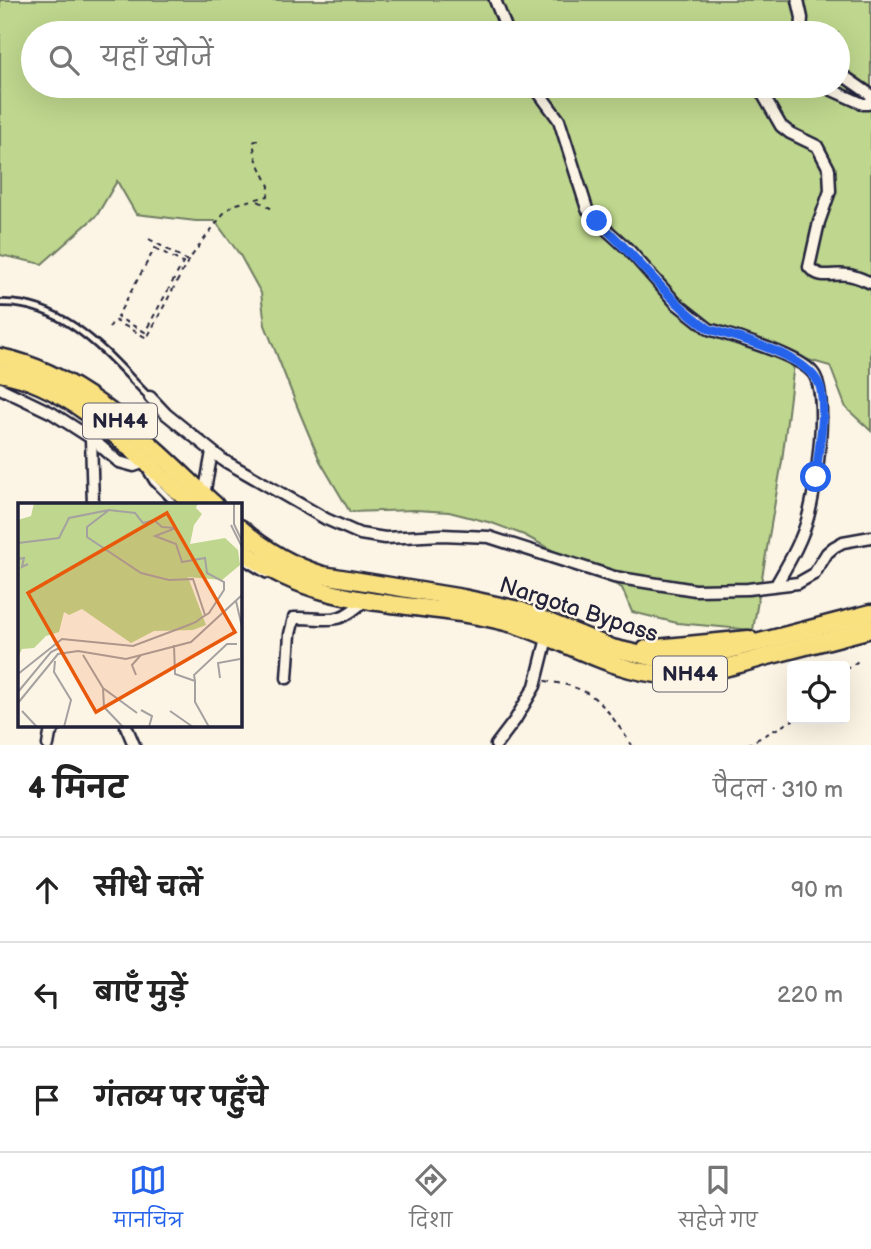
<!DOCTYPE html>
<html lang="hi">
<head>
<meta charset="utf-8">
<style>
  body { margin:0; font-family:"Balsamiq Sans","Playpen Sans Deva",sans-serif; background:#f6f6f6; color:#222 }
  .controls { position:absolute; right:21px; bottom:21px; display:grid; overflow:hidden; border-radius:7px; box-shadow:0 7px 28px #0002 }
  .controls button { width:63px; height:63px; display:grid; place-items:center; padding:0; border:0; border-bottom:2px solid #e0e0e0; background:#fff; color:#222; font:35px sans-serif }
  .stop { position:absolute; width:21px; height:21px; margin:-16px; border:5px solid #2563eb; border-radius:50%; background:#fff }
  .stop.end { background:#2563eb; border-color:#fff; box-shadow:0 2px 7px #0008 }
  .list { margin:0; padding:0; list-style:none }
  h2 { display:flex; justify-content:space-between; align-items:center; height:91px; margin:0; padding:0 28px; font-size:30px }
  h2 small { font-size:23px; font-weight:400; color:#767676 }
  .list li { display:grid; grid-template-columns:46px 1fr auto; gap:21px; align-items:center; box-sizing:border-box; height:105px; padding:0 28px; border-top:2px solid #e0e0e0 }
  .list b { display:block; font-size:26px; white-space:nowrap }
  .list em { font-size:23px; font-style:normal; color:#767676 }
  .icon { flex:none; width:38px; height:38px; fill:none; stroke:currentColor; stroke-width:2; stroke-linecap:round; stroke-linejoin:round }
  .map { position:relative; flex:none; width:871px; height:745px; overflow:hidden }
  .search { position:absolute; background:#fff; box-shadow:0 7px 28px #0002; left:21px; right:21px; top:21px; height:77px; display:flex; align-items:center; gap:18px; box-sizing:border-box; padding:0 24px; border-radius:38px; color:#767676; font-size:26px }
  .sheet { height:406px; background:#fff }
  nav { display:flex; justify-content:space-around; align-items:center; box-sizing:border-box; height:98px; border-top:2px solid #e0e0e0; background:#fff; font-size:19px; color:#767676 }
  nav a { display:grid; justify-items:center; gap:4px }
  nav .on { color:#2563eb }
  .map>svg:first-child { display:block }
  .green { fill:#bed68d; stroke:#707c64; stroke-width:2; fill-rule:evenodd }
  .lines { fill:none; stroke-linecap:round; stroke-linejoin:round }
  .service-casing { stroke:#22223b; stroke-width:10 }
  .minor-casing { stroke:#22223b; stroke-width:15 }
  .trunk-casing { stroke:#22223b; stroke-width:21 }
  .path { stroke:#22223b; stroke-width:2; stroke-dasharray:5 5; stroke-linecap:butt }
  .service { stroke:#fcf5e5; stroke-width:4.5 }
  .minor { stroke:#fcf5e5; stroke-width:10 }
  .trunk { stroke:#fae180; stroke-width:16 }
  .route { stroke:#2563eb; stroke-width:9 }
  .labels { text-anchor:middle; stroke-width:5; stroke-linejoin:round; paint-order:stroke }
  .shield { fill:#fcf5e5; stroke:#63616e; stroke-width:2 }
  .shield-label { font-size:21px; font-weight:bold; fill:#22223b }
  .street-label { font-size:23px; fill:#22223b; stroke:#fcf5e5 }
  .inset-road { fill:none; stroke:#a5a1a1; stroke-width:2 }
  .view { fill:#e8590c; fill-opacity:0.15; stroke:#e8590c; stroke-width:3.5 }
  .inset-edge { fill:none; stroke:#22223b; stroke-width:3.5 }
</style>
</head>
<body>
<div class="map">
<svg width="871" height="745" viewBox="0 0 871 745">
  <rect width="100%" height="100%" fill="#fcf5e5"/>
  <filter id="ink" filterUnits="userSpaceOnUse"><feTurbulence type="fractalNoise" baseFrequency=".0143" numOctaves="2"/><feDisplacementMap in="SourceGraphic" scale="14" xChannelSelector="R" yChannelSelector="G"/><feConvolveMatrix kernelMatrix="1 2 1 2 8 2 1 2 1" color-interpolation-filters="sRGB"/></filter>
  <g filter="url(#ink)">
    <path class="green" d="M0,0H871V431L846,408L830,366L795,356L782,461L753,630L677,623L632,612L622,588L524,535L492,523L449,512L415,510L350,512L320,461L299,411L265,325L261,293L240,255L215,221H196L136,214L117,181L97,215L42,264L0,255ZM33,33H838V86H33Z"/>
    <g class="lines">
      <g class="service-casing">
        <g id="service">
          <path d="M0,303C65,301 107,354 148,396"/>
          <path d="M146,470L153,482L176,505"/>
          <path d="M240,559L266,575"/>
        </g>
      </g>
      <g class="minor-casing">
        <g id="minor">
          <path d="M495,0L508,33"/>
          <path d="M798,0L802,18L801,33"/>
          <path d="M838,72L871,95"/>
          <path d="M534,86L559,120L587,209L597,221L629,250L676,303L709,329C734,337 797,354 813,373C830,394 816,490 808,517C802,541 788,564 776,585"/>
          <path d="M758,86L781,126L790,133L817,146L829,169L830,191L819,222L809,267C821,281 833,272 848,275C856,276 864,280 871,283"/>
          <path d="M823,86L863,104H868L871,101"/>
          <path d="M0,388L52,413L91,438L119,462L134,466L145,462"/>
          <path d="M150,397L166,414L223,460L326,519L360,534L385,538L442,535L489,537L614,577L695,590L748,589L798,583L814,574L827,553L834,547L843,542L871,537"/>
          <path d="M91,438L93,505"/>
          <path d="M204,495L212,452"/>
          <path d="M287,678L290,634L294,618C330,617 336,628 366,599"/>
          <path d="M126,726L134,745"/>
          <path d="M48,745L50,734L56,726"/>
          <path d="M496,745L515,720L535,686L547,638"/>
        </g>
      </g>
      <g class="trunk-casing">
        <g id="trunk">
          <path d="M0,357C84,373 154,449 215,505"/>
          <path d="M0,373C75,385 138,457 193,505"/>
          <path d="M240,528C265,550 292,566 323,575L463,598L519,610L612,648L660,659L710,655L871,613"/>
          <path d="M240,548C317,614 420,598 513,624C566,640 612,673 669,675C702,676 736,665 768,656C802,647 837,638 871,629"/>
          <path d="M646,649L749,639"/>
        </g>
      </g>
      <g class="path">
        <path d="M258,201L272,209"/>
        <path d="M149,239L188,261"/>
        <path d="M155,248L183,263L145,332L117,317Z"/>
        <path d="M109,328L114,320L147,338L188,261L223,214L233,205L268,196L269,186L256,158L253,142L261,139"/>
        <path d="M845,670L860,660"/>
        <path d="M545,681C598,688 603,705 632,745"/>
        <path d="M747,745L795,719"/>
      </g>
      <use href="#service" class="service"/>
      <use href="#minor" class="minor"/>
      <use href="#trunk" class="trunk"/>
    </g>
  </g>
  <g class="lines" filter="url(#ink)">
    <path class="route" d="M597,221C637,255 666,300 709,329C738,338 814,356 821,390C826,417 818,450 816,477"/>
  </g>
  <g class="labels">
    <g class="shield">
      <rect x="83" y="403.5" width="74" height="35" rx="5"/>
      <rect x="653" y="656.5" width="74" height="35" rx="5"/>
    </g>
    <g class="shield-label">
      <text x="120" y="428">NH44</text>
      <text x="690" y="681">NH44</text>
    </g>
    <g class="street-label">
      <text transform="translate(579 609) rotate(18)" y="8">Nargota Bypass</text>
    </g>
  </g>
  <g transform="translate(18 503)">
    <rect width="224" height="224" fill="#fcf5e5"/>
    <path d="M16,0H180L178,5L184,11L176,22L172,41L207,35L220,47L222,62L204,77L170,74L188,122L175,127L136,128L113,140L64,106L51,112L46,109L41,129L28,133L16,145L4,146L0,154V17L13,13Z" fill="#bed68d"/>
    <path class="inset-road" d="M216,0V21L224,38M213,22L224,44M0,40L41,35L51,15L91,7M0,56L6,55L4,64L10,61M218,98L224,124M156,142L157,171L177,178V199L191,224M65,152L85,185L119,210M37,158L36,169L53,197L46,224M0,171L44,136L115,143L168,123L178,119L183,115L191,110L206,87V79L189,70L187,55L164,59L158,41L137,33L158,25L144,24L136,17L125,20L117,10L91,7L69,24V34L123,70L151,77L175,76L187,112M118,172L114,162L123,152M202,175L200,160L222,156M177,178L176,172L209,141H219M85,185L86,204L105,224M0,189L33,149L41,145L45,152M0,200L40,151L60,148L108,156L173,139L224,92M123,207L134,213L131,224M4,208L19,224M152,208L175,224"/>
    <path class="view" d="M149,10L217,129L78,209L10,90Z"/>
    <rect width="224" height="224" class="inset-edge"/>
  </g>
</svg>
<div class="controls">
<button><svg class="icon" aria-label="locate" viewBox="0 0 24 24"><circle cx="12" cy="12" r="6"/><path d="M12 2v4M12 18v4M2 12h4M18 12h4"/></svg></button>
</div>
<div class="stop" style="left:816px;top:477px"></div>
<div class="stop end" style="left:597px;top:221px"></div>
<div class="search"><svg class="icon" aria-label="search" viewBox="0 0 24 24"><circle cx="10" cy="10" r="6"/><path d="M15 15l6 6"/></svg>यहाँ खोजें</div>
</div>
<section class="sheet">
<h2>4 मिनट<small>पैदल · 310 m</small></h2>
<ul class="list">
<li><svg class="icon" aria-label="ahead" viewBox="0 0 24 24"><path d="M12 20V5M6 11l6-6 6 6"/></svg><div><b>सीधे चलें</b></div><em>90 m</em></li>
<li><svg class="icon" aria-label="left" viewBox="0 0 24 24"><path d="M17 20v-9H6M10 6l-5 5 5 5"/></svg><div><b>बाएँ मुड़ें</b></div><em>220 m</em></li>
<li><svg class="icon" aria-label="arrive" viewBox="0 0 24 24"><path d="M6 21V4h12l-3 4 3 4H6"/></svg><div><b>गंतव्य पर पहुँचे</b></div></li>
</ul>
</section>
<nav>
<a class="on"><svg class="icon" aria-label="map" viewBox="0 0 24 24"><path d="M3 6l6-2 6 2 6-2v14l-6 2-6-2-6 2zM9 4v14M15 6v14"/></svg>मानचित्र</a>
<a><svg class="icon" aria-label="directions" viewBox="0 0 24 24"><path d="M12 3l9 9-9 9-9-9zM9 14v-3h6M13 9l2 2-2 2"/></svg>दिशा</a>
<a><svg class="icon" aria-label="saved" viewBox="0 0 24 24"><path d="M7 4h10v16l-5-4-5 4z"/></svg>सहेजे गए</a>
</nav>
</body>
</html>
